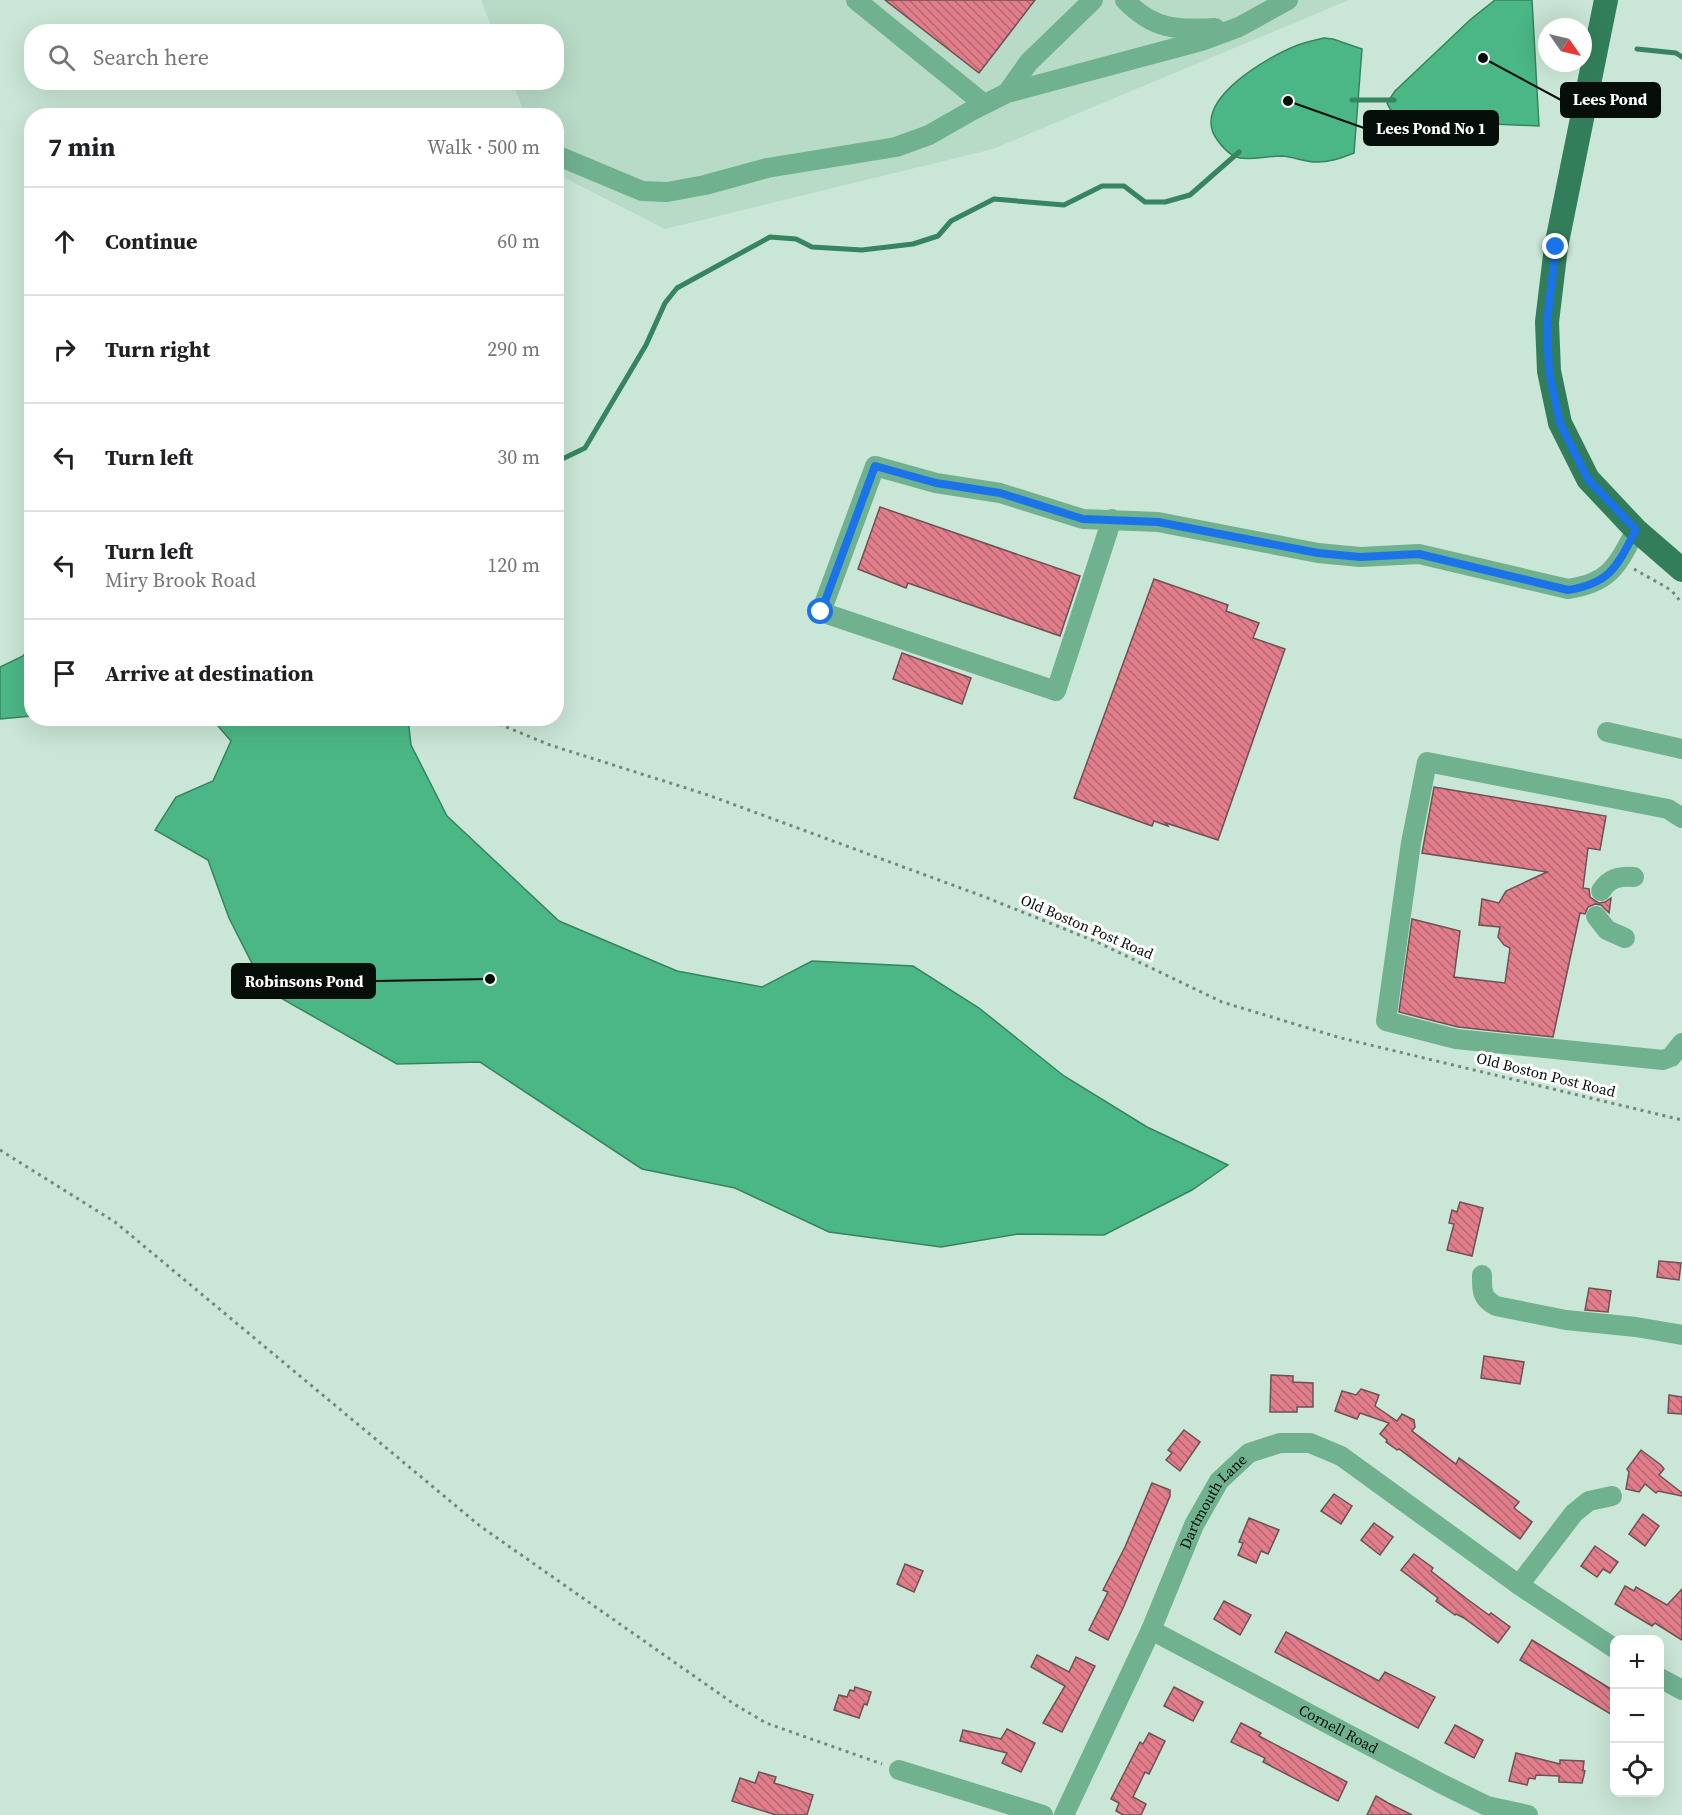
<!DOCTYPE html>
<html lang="en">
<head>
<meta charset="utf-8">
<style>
  body { margin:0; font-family:"Source Serif 4",serif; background:#f6f6f6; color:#202124 }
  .controls { position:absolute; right:18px; bottom:18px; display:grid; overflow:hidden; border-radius:12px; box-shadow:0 6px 24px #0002 }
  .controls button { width:54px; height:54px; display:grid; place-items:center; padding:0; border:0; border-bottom:2px solid #e0e0e0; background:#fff; color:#202124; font:30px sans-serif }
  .compass { position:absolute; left:1538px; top:18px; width:54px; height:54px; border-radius:50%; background:#fff; box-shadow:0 6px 24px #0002; rotate:124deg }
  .stop { position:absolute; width:18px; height:18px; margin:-14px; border:4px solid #1a73e8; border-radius:50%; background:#fff }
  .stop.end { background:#1a73e8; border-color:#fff; box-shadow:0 2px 6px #0008 }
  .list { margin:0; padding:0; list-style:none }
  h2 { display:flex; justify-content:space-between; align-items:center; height:78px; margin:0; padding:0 24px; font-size:26px }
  h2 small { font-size:20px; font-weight:400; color:#757577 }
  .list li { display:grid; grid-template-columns:39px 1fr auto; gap:18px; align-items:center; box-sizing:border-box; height:108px; padding:0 24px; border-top:2px solid #e0e0e0 }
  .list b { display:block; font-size:22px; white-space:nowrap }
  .list p { margin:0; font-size:20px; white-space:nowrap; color:#757577 }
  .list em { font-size:20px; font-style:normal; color:#757577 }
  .icon { flex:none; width:33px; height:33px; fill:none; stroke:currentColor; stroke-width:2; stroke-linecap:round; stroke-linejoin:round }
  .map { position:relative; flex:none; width:1682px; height:1815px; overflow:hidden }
  .search { position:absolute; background:#fff; box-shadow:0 6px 24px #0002; left:24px; top:24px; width:540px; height:66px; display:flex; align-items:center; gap:15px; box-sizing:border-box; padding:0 21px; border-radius:24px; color:#757577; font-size:22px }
  .panel { position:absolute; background:#fff; box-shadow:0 6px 24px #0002; left:24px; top:108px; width:540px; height:618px; border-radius:24px }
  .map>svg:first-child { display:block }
  .built { fill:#b7dbc7 }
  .water { fill:#4bb786; stroke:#368460; stroke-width:1.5 }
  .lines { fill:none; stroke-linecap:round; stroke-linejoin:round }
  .stream { stroke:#368460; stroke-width:5 }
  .building { fill:url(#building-back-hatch); stroke:#6d5154; stroke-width:1.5 }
  .path { stroke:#74887c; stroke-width:3; stroke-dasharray:3 4.5; stroke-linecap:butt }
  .minor { stroke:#70b190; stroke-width:20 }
  .major { stroke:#327e5b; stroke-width:24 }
  .route { stroke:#1a73e8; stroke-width:8 }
  .labels { text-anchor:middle; stroke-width:6; stroke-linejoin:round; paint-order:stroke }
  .street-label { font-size:15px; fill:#050e09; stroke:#fff }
  .leader { fill:none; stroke:#050e09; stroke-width:2 }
  .callout-dot { fill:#050e09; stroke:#fff; stroke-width:2 }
  .callout { fill:#050e09; stroke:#050e09; stroke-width:2 }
  .callout-label { font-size:16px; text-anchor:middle; font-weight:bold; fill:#fff }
</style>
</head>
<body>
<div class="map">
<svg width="1682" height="1815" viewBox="0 0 1682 1815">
  <defs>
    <pattern id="building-back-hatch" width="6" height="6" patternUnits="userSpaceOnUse" patternTransform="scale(1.5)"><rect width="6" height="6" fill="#e27e8c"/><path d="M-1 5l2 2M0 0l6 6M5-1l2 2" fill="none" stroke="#b56671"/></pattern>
  </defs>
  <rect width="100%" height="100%" fill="#cae6d6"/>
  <path class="built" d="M481,0H1349L993,149L665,229L557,174L556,116L525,115L513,83L556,82V32L493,31Z"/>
  <g class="water">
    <path d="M1495,0H1532L1539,126L1493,124L1461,131H1438L1408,121L1390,109L1387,103L1395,91L1471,19Z"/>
    <path d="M1324,38L1333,39L1362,49L1354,153C1341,158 1328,163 1314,162C1303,161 1293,157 1282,156C1268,156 1254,160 1240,158C1231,157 1221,146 1216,138C1191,100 1269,56 1298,45C1306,42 1315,40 1324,38Z"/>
    <path d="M31,646V716L0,719V667L23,656Z"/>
    <path d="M212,719H408L411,745L447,816L559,921L677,971L762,987L812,961L913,966L979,1008L1064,1076L1147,1127L1228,1165L1192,1190L1104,1235L1018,1234L941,1247L829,1232L735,1188L642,1169L480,1062L397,1064L265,989L229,918L208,860L155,830L176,797L213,781L231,741Z"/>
  </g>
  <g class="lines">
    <g class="stream">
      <path d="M1637,49L1676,53L1682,57"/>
      <path d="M1352,100H1394"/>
      <path d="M556,462L585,448L646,345L665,303L677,288L770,237L796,239L812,247L862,250L913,244L938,236L951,221L994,199L1064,205L1102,186H1124L1145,202H1165L1190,195L1239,152"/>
    </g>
  </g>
  <g class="building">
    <path d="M885,0H1035L979,73Z"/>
    <path d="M880,507L1080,576L1060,636L908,583L906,588L858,569Z"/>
    <path d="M1154,579L1228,605L1226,611L1259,623L1253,638L1285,649L1218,840L1166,823L1168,826L1154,821L1152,826L1074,798Z"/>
    <path d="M902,653L971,678L962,704L893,679Z"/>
    <path d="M1434,787L1606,816L1600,850L1588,848L1583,888L1589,889L1590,897L1599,903L1605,902L1611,898L1609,913L1601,905L1595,904L1588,907L1585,914L1580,913L1553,1037L1458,1027L1399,1012L1412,919L1460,931L1454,977L1505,983L1510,948L1504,945L1498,937L1500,927L1479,925L1482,899L1499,903L1506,891L1547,872L1422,853Z"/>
    <path d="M1460,1202L1483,1208L1472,1256L1447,1250L1454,1224L1449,1223L1452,1210L1457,1212Z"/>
    <path d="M1659,1261L1681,1263L1679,1280L1657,1277Z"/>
    <path d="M1589,1288L1611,1291L1608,1312L1585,1310Z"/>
    <path d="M1484,1356L1524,1362L1520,1384L1481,1378Z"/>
    <path d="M1271,1375L1293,1376V1382L1313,1383V1407H1297V1412H1270Z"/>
    <path d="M1361,1389L1379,1395L1375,1406L1397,1421L1402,1414L1414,1420L1415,1427L1412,1431L1456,1464L1459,1458L1519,1502L1514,1508L1532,1522L1520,1539L1399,1449L1397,1450L1386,1442L1387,1440L1380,1434L1389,1423L1360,1413L1357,1419L1335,1411L1342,1391L1356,1395Z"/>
    <path d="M1669,1395L1682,1397V1414L1668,1413Z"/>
    <path d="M1184,1430L1200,1442L1180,1471L1166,1460L1172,1453L1168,1450Z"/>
    <path d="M1641,1450L1661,1465L1664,1469L1659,1475L1682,1493V1496L1658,1491L1656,1493L1645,1484L1639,1492L1626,1489L1629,1472L1627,1469Z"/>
    <path d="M1152,1483L1170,1490V1496L1124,1606L1108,1640L1089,1630L1108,1592L1103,1590L1125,1547Z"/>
    <path d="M1334,1494L1352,1506L1341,1524L1321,1511Z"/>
    <path d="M1643,1514L1659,1526L1645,1546L1629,1534Z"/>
    <path d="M1249,1518L1279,1530L1268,1554L1261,1551L1256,1563L1238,1555L1243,1543L1239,1542Z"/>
    <path d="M1374,1523L1393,1537L1380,1555L1361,1540Z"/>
    <path d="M1595,1546L1618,1562L1610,1573L1603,1569L1597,1577L1581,1566Z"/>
    <path d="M1414,1554L1433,1568L1431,1571L1467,1599L1489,1615L1491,1613L1510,1627L1498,1643L1464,1618L1456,1614L1455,1615L1436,1601L1438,1598L1401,1570Z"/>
    <path d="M905,1564L923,1571L914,1592L897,1584Z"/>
    <path d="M1625,1586L1634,1591L1636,1587L1667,1605L1682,1589V1640L1655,1623L1652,1626L1615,1604Z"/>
    <path d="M1224,1601L1251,1615L1240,1635L1214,1619Z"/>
    <path d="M1286,1632L1379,1681L1385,1672L1435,1697L1418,1728L1275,1652Z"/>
    <path d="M1532,1640L1614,1691V1716L1520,1660Z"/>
    <path d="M1037,1655L1069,1672L1076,1657L1095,1666L1062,1732L1043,1723L1065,1686L1031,1667Z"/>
    <path d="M855,1687L871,1692L867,1705L864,1704L859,1718L834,1710L839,1695L847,1697L850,1690L854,1691Z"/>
    <path d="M1174,1687L1203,1702L1193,1721L1164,1706Z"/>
    <path d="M1241,1723L1261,1733L1259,1736L1347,1782L1338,1801L1263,1762L1265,1758L1231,1742Z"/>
    <path d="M1455,1725L1483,1740L1474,1758L1445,1743Z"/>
    <path d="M1007,1729L1035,1743L1021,1772L1002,1763L1007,1753L960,1741L963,1730L1001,1739Z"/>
    <path d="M1149,1733L1165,1741L1149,1774L1145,1772L1133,1797L1146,1804L1141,1815H1123L1116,1811L1119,1803L1111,1799L1140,1742L1143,1744Z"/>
    <path d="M1516,1753L1560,1764V1760L1584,1761L1583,1770L1585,1771L1582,1783L1559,1782V1776L1536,1775L1535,1779L1529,1778L1527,1785L1509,1781Z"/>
    <path d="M759,1772L776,1777L774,1783L813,1795L807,1815H776L732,1801L740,1778L755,1783Z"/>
    <path d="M1376,1796L1388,1803L1412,1815H1367Z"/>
  </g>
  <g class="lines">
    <g class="path">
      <path d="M1634,569L1671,590L1682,603"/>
      <path d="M495,718L499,724L550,745L708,795L985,897L1097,942L1222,1002L1341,1038L1682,1120"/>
      <path d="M0,1150L115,1222L480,1526L734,1704L766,1723L882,1764"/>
    </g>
    <g class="minor">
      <path d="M856,0L984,104"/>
      <path d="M1125,0C1153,30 1177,30 1215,28"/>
      <path d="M1007,93L1029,62L1093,0"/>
      <path d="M556,155L642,191L667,192L705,185L767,168L896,147L929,135L971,111L1007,93L1201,41L1239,27L1288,0"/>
      <path d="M1112,519L1056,691L821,612L875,466L936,483L1000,493L1083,519L1158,522L1318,553L1360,557L1419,554L1568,589C1610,583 1617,566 1636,530"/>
      <path d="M1607,732L1682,749"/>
      <path d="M1682,818L1668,809L1427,762L1411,843L1386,1021L1456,1039L1663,1060L1671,1057L1682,1043"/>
      <path d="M1601,891C1609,878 1619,876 1634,877"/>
      <path d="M1596,916L1607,930L1625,938"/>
      <path d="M1482,1275C1482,1290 1481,1298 1496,1306L1566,1320L1636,1327L1682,1335"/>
      <path d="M1519,1585L1574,1513L1589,1501L1612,1496"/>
      <path id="s1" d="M1151,1630L1442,1784L1487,1806L1528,1815"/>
      <path d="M1660,1678L1682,1690"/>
      <path d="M899,1770L1043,1815"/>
      <path id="s2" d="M1064,1815L1151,1630L1194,1525L1219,1481L1249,1453L1280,1443H1310L1341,1456L1519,1585L1614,1648"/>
    </g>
    <path class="major" d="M1606,0L1556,247L1547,322L1549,371L1560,423L1588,479L1636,530L1682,570"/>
  </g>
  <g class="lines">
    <path class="route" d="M821,612L875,466L936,483L1000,493L1083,519L1158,522L1318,553L1360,557L1419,554L1568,590C1611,583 1617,566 1636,530L1588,479L1560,423L1549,371L1547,322L1556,247"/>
  </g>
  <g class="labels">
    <g class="street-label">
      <text transform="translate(1087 927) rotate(23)" y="5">Old Boston Post Road</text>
      <text transform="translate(1546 1075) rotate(14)" y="5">Old Boston Post Road</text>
      <text dy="5" stroke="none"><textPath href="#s2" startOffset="348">Dartmouth Lane</textPath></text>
      <text dy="5" stroke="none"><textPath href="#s1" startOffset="212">Cornell Road</textPath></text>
    </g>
  </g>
  <path class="leader" d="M1483 58L1561 100M1288 101L1364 128M490 979L375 981"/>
  <g class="callout-dot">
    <circle cx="1483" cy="58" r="6"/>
    <circle cx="1288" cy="101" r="6"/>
    <circle cx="490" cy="979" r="6"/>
  </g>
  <g class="callout">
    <rect x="1561" y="83" width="99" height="34" rx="6"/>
    <rect x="1364" y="111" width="134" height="34" rx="6"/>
    <rect x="232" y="964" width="143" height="34" rx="6"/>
  </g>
  <g class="callout-label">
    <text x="1610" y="105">Lees Pond</text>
    <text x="1431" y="134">Lees Pond No 1</text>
    <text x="304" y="987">Robinsons Pond</text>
  </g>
</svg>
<div class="controls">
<button>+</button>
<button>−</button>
<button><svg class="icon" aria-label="locate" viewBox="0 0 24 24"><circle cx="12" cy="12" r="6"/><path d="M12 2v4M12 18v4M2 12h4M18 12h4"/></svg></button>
</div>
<svg class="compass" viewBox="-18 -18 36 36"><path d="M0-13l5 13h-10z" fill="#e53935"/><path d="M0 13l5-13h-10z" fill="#757577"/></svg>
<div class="stop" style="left:821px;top:612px"></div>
<div class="stop end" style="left:1556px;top:247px"></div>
<div class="search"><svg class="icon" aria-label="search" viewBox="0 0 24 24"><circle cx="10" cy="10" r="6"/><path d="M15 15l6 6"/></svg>Search here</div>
<section class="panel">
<h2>7 min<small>Walk · 500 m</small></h2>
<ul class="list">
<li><svg class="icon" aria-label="ahead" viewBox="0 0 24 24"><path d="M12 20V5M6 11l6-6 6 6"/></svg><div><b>Continue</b></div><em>60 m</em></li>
<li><svg class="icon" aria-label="right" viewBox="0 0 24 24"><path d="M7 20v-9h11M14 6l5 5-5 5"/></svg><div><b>Turn right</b></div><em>290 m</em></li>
<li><svg class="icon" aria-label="left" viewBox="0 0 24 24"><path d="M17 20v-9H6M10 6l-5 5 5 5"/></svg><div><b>Turn left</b></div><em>30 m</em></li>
<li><svg class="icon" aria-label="left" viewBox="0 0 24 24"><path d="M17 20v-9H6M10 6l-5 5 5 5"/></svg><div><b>Turn left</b><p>Miry Brook Road</p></div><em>120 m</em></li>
<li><svg class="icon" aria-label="arrive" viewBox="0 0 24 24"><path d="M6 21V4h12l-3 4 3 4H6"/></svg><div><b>Arrive at destination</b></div></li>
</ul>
</section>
</div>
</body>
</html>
